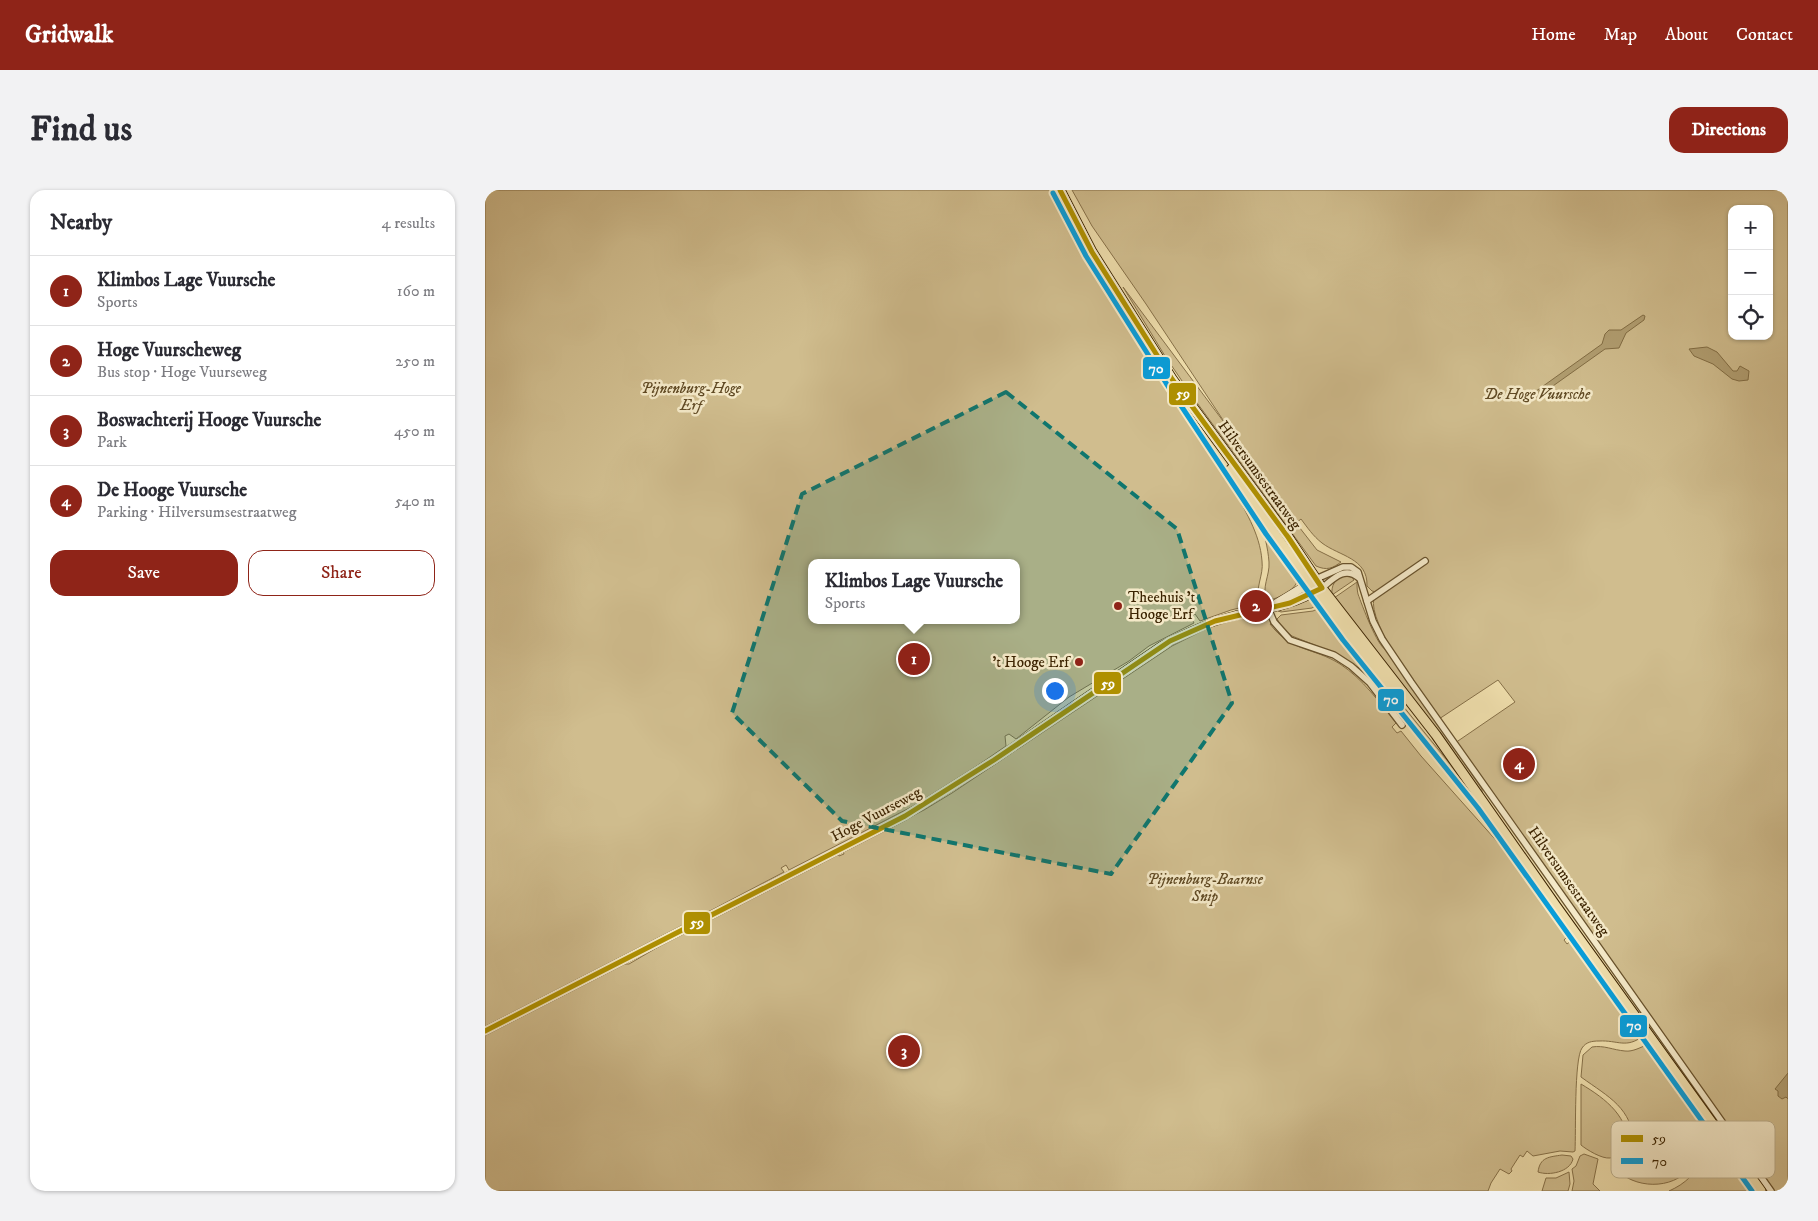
<!DOCTYPE html>
<html lang="en">
<head>
<meta charset="utf-8">
<style>
  body { margin:0; font-family:"IM FELL DW Pica",serif; background:#f2f2f3; color:#2b2b33 }
  .controls { position:absolute; right:15px; top:15px; display:grid; overflow:hidden; border-radius:10px; box-shadow:0 1px 4px #0004 }
  .controls button { width:45px; height:45px; display:grid; place-items:center; padding:0; border:0; border-bottom:1px solid #e1e1e2; background:#fff; color:#2b2b33; font:25px sans-serif }
  .you { position:absolute; left:569px; top:500px; width:18px; height:18px; margin:-12px; border:4px solid #fff; border-radius:50%; background:#1a73e8; box-shadow:0 0 0 8px #1a73e833 }
  .badge { display:grid; place-items:center; width:32px; height:32px; border-radius:50%; background:#8f2418; color:#fff; font-size:16px; font-weight:700 }
  .pin { position:absolute; translate:-50% -50%; border:2px solid #fff; box-shadow:0 1px 5px #0006 }
  .popup { position:absolute; left:323px; top:369px; width:212px; height:65px; box-sizing:border-box; display:grid; place-content:center; border-radius:10px; background:#fff; filter:drop-shadow(0 1px 4px #0005); font-size:16px; white-space:nowrap; color:#7c7c81 }
  .popup b { font-size:19px; color:#2b2b33 }
  .popup::after { content:''; position:absolute; left:50%; top:100%; margin-left:-10px; border:10px solid transparent; border-top-color:#fff }
  .list { margin:0; padding:0; list-style:none }
  h2 { display:flex; justify-content:space-between; align-items:center; height:65px; margin:0; padding:0 20px; font-size:21px }
  h2 small { font-size:16px; font-weight:400; color:#7c7c81 }
  .list li { display:grid; grid-template-columns:32px 1fr auto; gap:15px; align-items:center; box-sizing:border-box; height:70px; padding:0 20px; border-top:1px solid #e1e1e2 }
  .list b { display:block; font-size:19px; white-space:nowrap }
  .list p { margin:0; font-size:16px; white-space:nowrap; color:#7c7c81 }
  .list em { font-size:16px; font-style:normal; color:#7c7c81 }
  .actions { display:flex; gap:10px; padding:15px 20px }
  .actions a { flex:1; padding:11px 0; border:1px solid #8f2418; border-radius:15px; text-align:center; font-size:18px; color:#8f2418 }
  .actions .main { background:#8f2418; color:#fff }
  .icon { flex:none; width:28px; height:28px; fill:none; stroke:currentColor; stroke-width:2; stroke-linecap:round; stroke-linejoin:round }
  .map { position:relative; flex:none; width:1303px; height:1001px; overflow:hidden; border-radius:15px }
  header { display:flex; align-items:center; gap:30px; box-sizing:border-box; height:70px; padding:0 25px; background:#8f2418; color:#fff }
  header strong { font-size:24px }
  nav { display:flex; gap:28px; margin-inline-start:auto; font-size:18px }
  .intro { display:flex; align-items:center; justify-content:space-between; box-sizing:border-box; height:120px; padding:0 30px }
  h1 { margin:0; font-size:35px }
  .button { padding:12px 22px; border-radius:15px; background:#8f2418; color:#fff; font-size:18px; font-weight:700 }
  main { display:flex; gap:30px; padding:0 30px }
  aside { flex:1; background:#fff; border-radius:15px; box-shadow:0 1px 4px #0004 }
  .map>svg:first-child { display:block }
  .green { fill:#d0bd8e; stroke:#867048; fill-rule:evenodd }
  .water { fill:#b19e71; stroke:#826d44 }
  .lines { fill:none; stroke-linecap:round; stroke-linejoin:round }
  .street-casing { stroke:#68522c; stroke-width:8 }
  .secondary-casing { stroke:#3b2301; stroke-width:9 }
  .primary-casing { stroke:#3b2301; stroke-width:11 }
  .street { stroke:#f4e9c8; stroke-width:5.5 }
  .secondary { stroke:#f4e9c8; stroke-width:8 }
  .primary { stroke:#eeddab; stroke-width:9 }
  .bus-1-casing { stroke:#f4e9c8; stroke-width:9 }
  .bus-2-casing { stroke:#f4e9c8; stroke-width:9 }
  .bus-1 { stroke:#af9000; stroke-width:5 }
  .bus-2 { stroke:#099dd9; stroke-width:5 }
  .marked { fill:#0f766e; fill-opacity:0.2; stroke:#0f766e; stroke-width:4; stroke-dasharray:10 6; stroke-linejoin:round }
  .poi-dot { fill:#8f2418; stroke:#f4e9c8; stroke-width:2 }
  .labels { text-anchor:middle; stroke-width:5; stroke-linejoin:round; paint-order:stroke }
  .park-label { font-size:15px; font-style:italic; fill:#604a24; stroke:#f4e9c8 }
  .street-label { font-size:15px; fill:#3b2301; stroke:#f4e9c8 }
  .poi-label { font-size:15px; fill:#3b2301; stroke:#f4e9c8; text-anchor:start }
  .key { fill:#f4e9c8; stroke:#bcae8c; stroke-width:1 }
  .key-label { font-size:14px; fill:#3b2301 }
  .line-badge { stroke:#f4e9c8; stroke-width:2 }
  .badge-label { font-size:14px; text-anchor:middle; font-weight:bold; fill:#fff }
</style>
</head>
<body>
<header>
<strong>Gridwalk</strong>
<nav><a>Home</a><a>Map</a><a>About</a><a>Contact</a></nav>
</header>
<div class="intro"><h1>Find us</h1><a class="button">Directions</a></div>
<main>
<aside>
<h2>Nearby<small>4 results</small></h2>
<ul class="list">
<li><span class="badge">1</span><div><b>Klimbos Lage Vuursche</b><p>Sports</p></div><em>160 m</em></li>
<li><span class="badge">2</span><div><b>Hoge Vuurscheweg</b><p>Bus stop · Hoge Vuurseweg</p></div><em>250 m</em></li>
<li><span class="badge">3</span><div><b>Boswachterij Hooge Vuursche</b><p>Park</p></div><em>450 m</em></li>
<li><span class="badge">4</span><div><b>De Hooge Vuursche</b><p>Parking · Hilversumsestraatweg</p></div><em>540 m</em></li>
</ul>
<div class="actions"><a class="main">Save</a><a>Share</a></div>
</aside>
<div class="map">
<svg width="1303" height="1001" viewBox="0 0 1303 1001">
  <rect width="100%" height="100%" fill="#eeddab"/>
  <filter id="stains"><feTurbulence type="fractalNoise" baseFrequency=".004" numOctaves="4"/><feColorMatrix values="0 0 0 0 .2 0 0 0 0 .09 0 0 0 0 .02 0 0 0 .5 -.17"/></filter>
  <radialGradient id="worn" r=".72"><stop offset=".6" stop-color="#630" stop-opacity="0"/><stop offset="1" stop-color="#630" stop-opacity=".3"/></radialGradient>
  <g class="green">
    <path d="M0,0H568L639,130L746,295C759,319 775,343 777,371C779,386 769,398 775,413L746,420L715,431L710,424L706,427L709,433L664,456L644,471L584,507L531,549L524,544L520,546L521,556L470,591L438,611L304,680L301,675L296,678L299,682L145,763L0,837ZM326,373H532V430H326Z"/>
    <path d="M587,0H1303V1001H1289L970,553L1030,512L1013,490L954,529C938,505 882,434 889,408L930,381L927,377L891,402L887,401L882,396C883,368 854,366 837,353C828,346 822,337 816,329L811,333L832,360L856,372C848,378 842,381 831,376L710,210L680,166L638,97L744,239L661,114L607,36ZM1247,19H1284V146H1247Z"/>
    <path d="M775,329L814,383C814,400 796,407 782,411C776,397 785,386 784,372C783,358 779,343 775,329Z"/>
    <path d="M859,386L867,387L869,390L847,405C846,395 850,389 859,386Z"/>
    <path d="M872,392C872,396 872,400 873,404C877,415 892,456 901,460L997,599V604L849,408Z"/>
    <path d="M829,408L836,412L827,418L796,422L793,421Z"/>
    <path d="M839,416L905,500L992,607L1027,656L966,589L879,481L852,464L807,446L798,439L792,429L796,425L828,421Z"/>
    <path d="M783,423L787,432L785,434C806,462 828,457 855,474C878,489 894,512 911,533L907,537L912,543L916,541L936,566L1017,657L1084,745L1079,750L1082,754L1087,750L1158,846C1141,859 1133,850 1114,851C1107,851 1101,852 1097,858C1089,869 1091,942 1090,961L1088,962L1075,961L1048,966L1042,961L1038,967L1035,965L1026,979L1027,981L1024,984L1015,979L1006,993L1003,1001H0V844L138,774H144L185,750L353,664L354,666L359,664L358,661L439,620L467,603L687,456L725,437L758,428Z"/>
    <path d="M1164,854L1222,937C1209,945 1198,939 1183,942C1171,944 1160,949 1150,955C1146,917 1125,908 1096,887L1098,865L1107,857C1119,855 1128,860 1140,861C1148,862 1156,857 1164,854Z"/>
    <path d="M1096,894C1121,909 1145,927 1143,959C1138,962 1131,967 1125,968C1117,969 1102,960 1096,955Z"/>
    <path d="M1227,945L1265,1001H1184C1200,994 1212,983 1217,967C1220,958 1219,951 1227,945Z"/>
    <path d="M1189,948C1196,948 1206,947 1211,954C1214,958 1212,963 1210,968C1200,997 1160,1001 1138,985C1144,959 1163,951 1189,948Z"/>
    <path d="M1099,964L1113,969L1108,994L1115,1001H1087L1089,991L1087,979L1091,976L1095,966Z"/>
    <path d="M1077,965L1086,966L1088,969C1085,982 1064,986 1053,982C1055,967 1064,967 1077,965Z"/>
    <path d="M1084,982L1085,994L1083,1001H1057L1061,988H1071Z"/>
  </g>
  <g class="water">
    <path d="M1158,125L1160,126L1159,130L1141,143L1134,158L1120,159L1051,208L1047,204L1117,154L1120,144L1124,140H1136Z"/>
    <path d="M1222,157L1232,162L1248,181H1252L1255,176L1264,181L1263,190L1254,191L1247,189L1228,174L1209,166L1204,159Z"/>
    <path d="M1303,883V909L1301,907L1297,909L1293,906V901L1290,899Z"/>
  </g>
  <g class="lines">
    <g class="street-casing">
      <g id="street">
        <path d="M831,389L858,377H866L873,382L888,431L897,449L926,492L1286,1001"/>
        <path d="M837,398C849,388 860,376 874,388"/>
        <path d="M882,411L940,371"/>
        <path d="M783,418L789,432L805,450L849,465L866,476L885,493L917,535"/>
        <path d="M1160,848L1196,902L1267,1001"/>
      </g>
    </g>
    <g class="secondary-casing">
      <g id="secondary">
        <path d="M787,416L828,391"/>
        <path d="M0,841L420,626L509,570L676,456C700,443 724,432 751,425C781,419 810,416 836,398"/>
      </g>
    </g>
    <g class="primary-casing">
      <g id="primary">
        <path d="M575,0L607,62L687,189L803,347L837,398L951,545L1071,716L1276,1001"/>
        <path d="M746,279C798,359 855,436 916,510"/>
      </g>
    </g>
    <use href="#street" class="street"/>
    <use href="#secondary" class="secondary"/>
    <use href="#primary" class="primary"/>
    <g class="bus-1-casing">
      <path id="bus-1" d="M0,841L420,626L509,570L685,451L730,431L805,413L837,398L803,347L687,189L607,62L575,0"/>
    </g>
    <g class="bus-2-casing">
      <path id="bus-2" d="M568,3L601,66L681,193L781,344L858,450L993,618L1267,1001"/>
    </g>
    <use href="#bus-1" class="bus-1"/>
    <use href="#bus-2" class="bus-2"/>
  </g>
  <path class="marked" d="M521,202L692,339L747,513L626,684L357,631L247,523L317,304Z"/>
  <g class="poi-dot">
    <circle cx="633" cy="416" r="5"/>
    <circle cx="594" cy="472" r="5"/>
  </g>
  <g class="labels">
    <g class="park-label">
      <text x="206" y="203">Pijnenburg-Hoge<tspan x="206" dy="17">Erf</tspan></text>
      <text x="1052" y="209">De Hoge Vuursche</text>
      <text x="720" y="694">Pijnenburg-Baarnse<tspan x="720" dy="17">Snip</tspan></text>
    </g>
    <g class="street-label">
      <text transform="translate(775 285) rotate(54)" y="5">Hilversumsestraatweg</text>
      <text transform="translate(391 624) rotate(-28)" y="5">Hoge Vuurseweg</text>
      <text transform="translate(1084 691) rotate(55)" y="5">Hilversumsestraatweg</text>
    </g>
    <g class="poi-label">
      <text x="643" y="412">Theehuis 't<tspan x="643" dy="17">Hooge Erf</tspan></text>
      <text x="584" y="477" text-anchor="end">'t Hooge Erf</text>
    </g>
  </g>
  <rect x="1126" y="931" width="164" height="57" rx="8" class="key"/>
  <rect x="1136" y="945" width="22" height="7" fill="#af9000"/>
  <rect x="1136" y="968" width="22" height="6" fill="#099dd9"/>
  <g class="key-label">
    <text x="1167" y="953">59</text>
    <text x="1167" y="976">70</text>
  </g>
  <g class="line-badge">
    <rect x="657" y="166" width="29" height="24" rx="5" fill="#099dd9"/>
    <rect x="683" y="192" width="29" height="24" rx="5" fill="#af9000"/>
    <rect x="608" y="481" width="29" height="24" rx="5" fill="#af9000"/>
    <rect x="892" y="498" width="28" height="24" rx="5" fill="#099dd9"/>
    <rect x="198" y="721" width="28" height="24" rx="5" fill="#af9000"/>
    <rect x="1134" y="824" width="29" height="24" rx="5" fill="#099dd9"/>
  </g>
  <g class="badge-label">
    <text x="671" y="183">70</text>
    <text x="698" y="208">59</text>
    <text x="623" y="498">59</text>
    <text x="906" y="514">70</text>
    <text x="212" y="737">59</text>
    <text x="1149" y="840">70</text>
  </g>
  <rect width="100%" height="100%" filter="url(#stains)"/>
  <rect width="100%" height="100%" fill="url(#worn)"/>
</svg>
<div class="controls">
<button>+</button>
<button>−</button>
<button><svg class="icon" aria-label="locate" viewBox="0 0 24 24"><circle cx="12" cy="12" r="6"/><path d="M12 2v4M12 18v4M2 12h4M18 12h4"/></svg></button>
</div>
<div class="you"></div>
<div class="pin badge" style="left:429px;top:469px">1</div>
<div class="popup"><b>Klimbos Lage Vuursche</b>Sports</div>
<div class="pin badge" style="left:771px;top:416px">2</div>
<div class="pin badge" style="left:419px;top:861px">3</div>
<div class="pin badge" style="left:1034px;top:574px">4</div>
</div>
</main>
</body>
</html>
